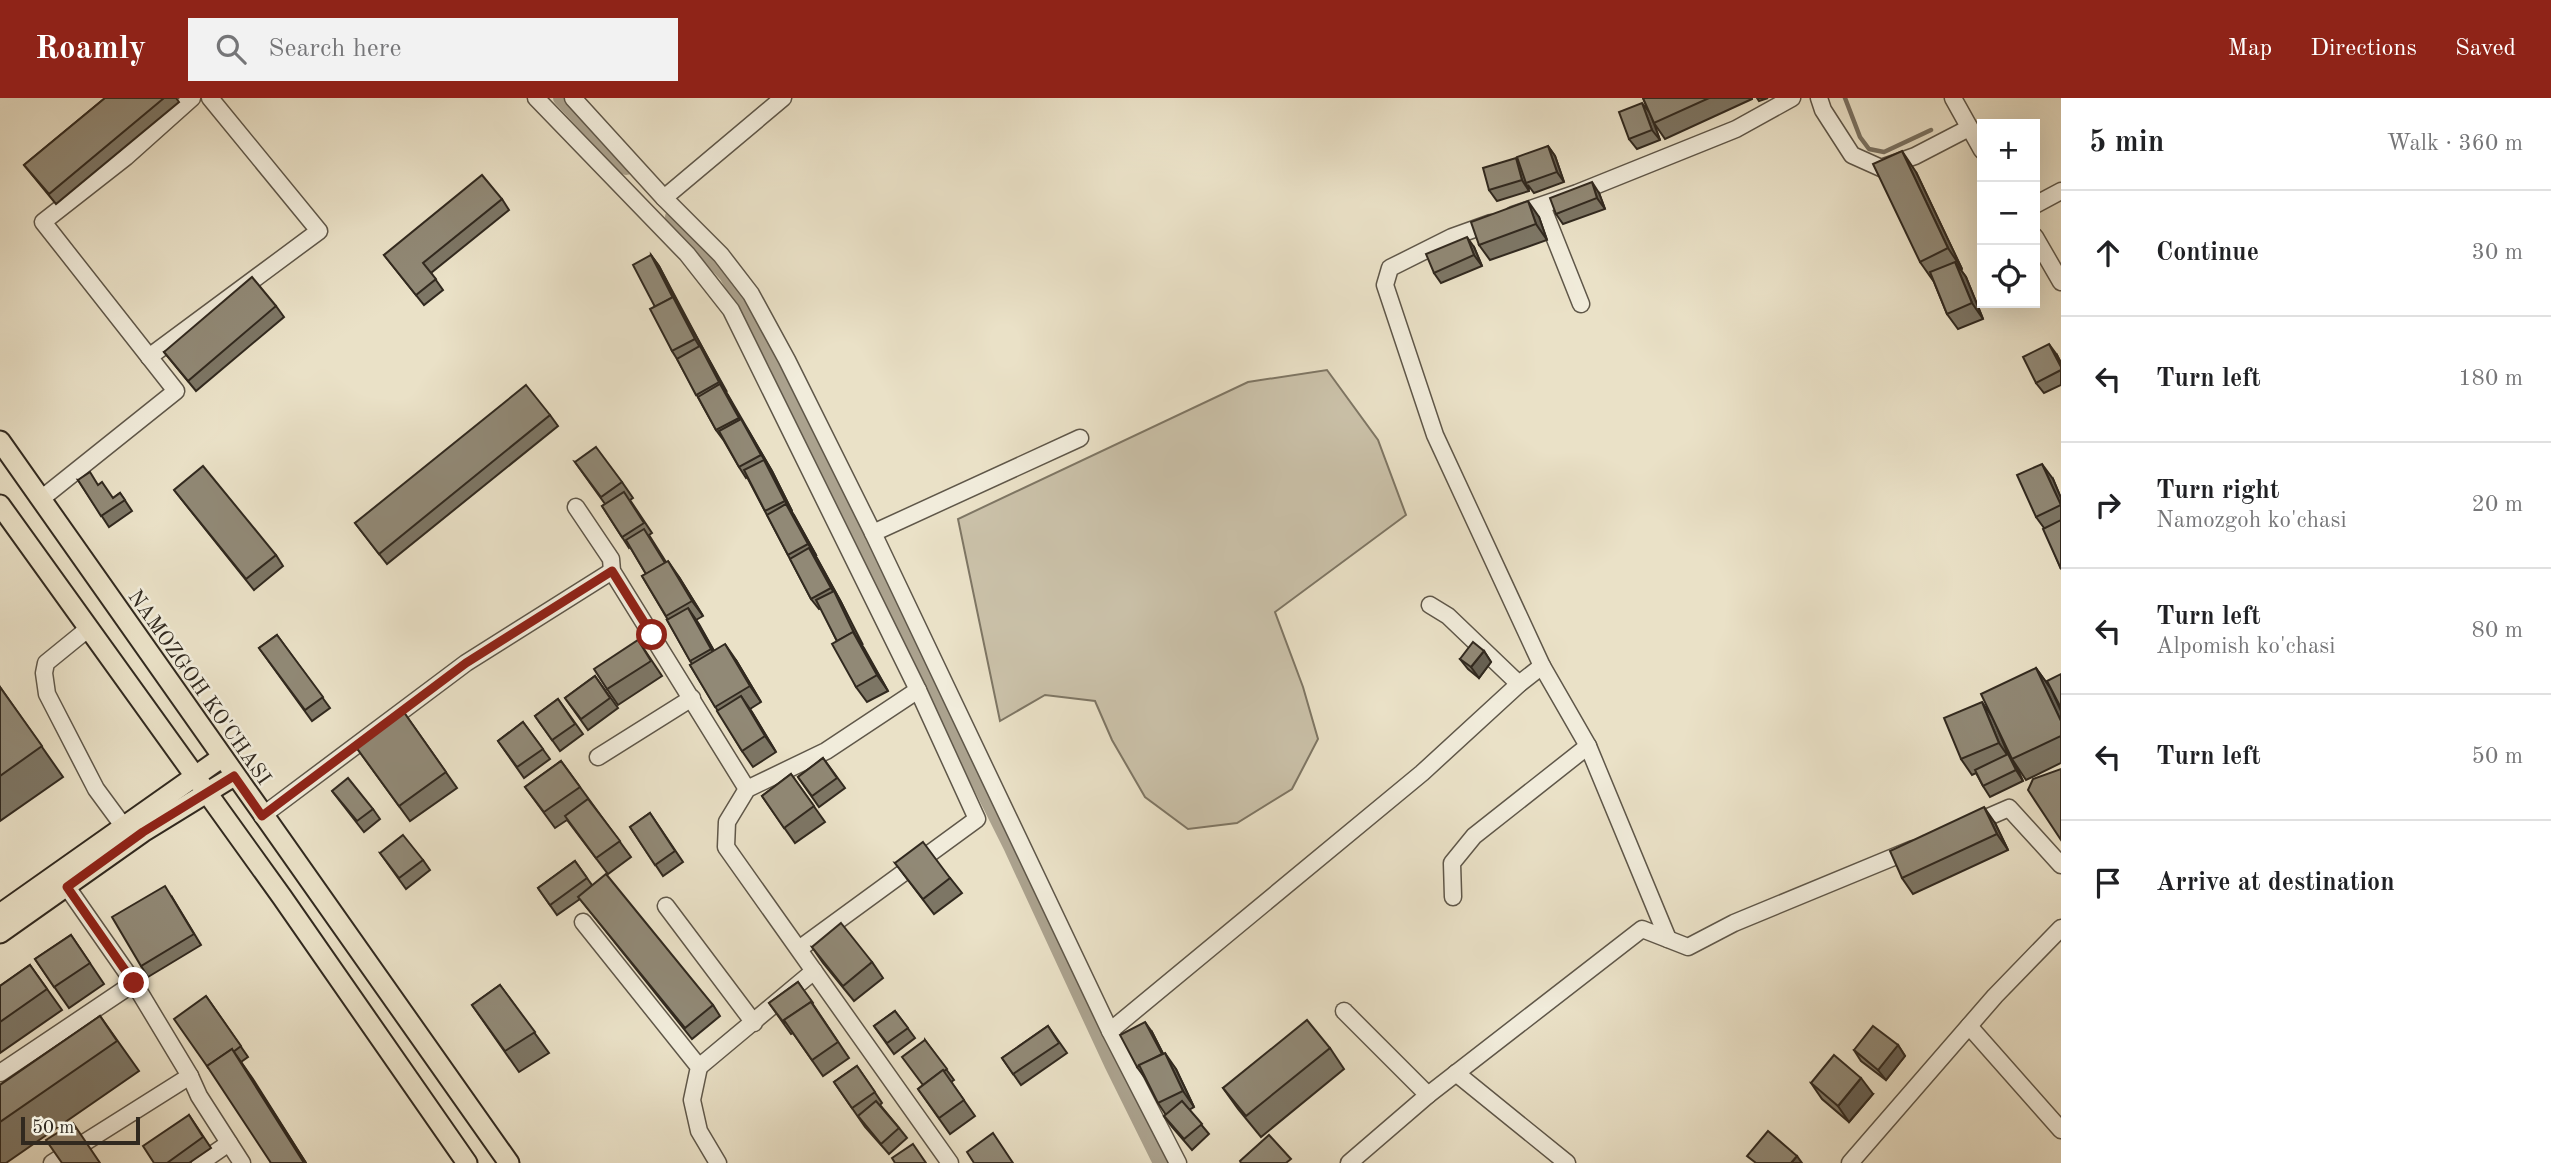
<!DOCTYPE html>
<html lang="en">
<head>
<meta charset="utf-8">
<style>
  body { margin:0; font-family:"Old Standard TT",serif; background:#f2f2f2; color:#202124 }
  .controls { position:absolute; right:21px; top:21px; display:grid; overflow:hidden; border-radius:0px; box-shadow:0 7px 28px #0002 }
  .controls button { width:63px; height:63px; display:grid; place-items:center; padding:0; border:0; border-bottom:2px solid #e0e0e0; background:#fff; color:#202124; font:35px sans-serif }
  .scale { position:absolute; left:21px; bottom:18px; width:119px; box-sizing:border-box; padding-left:7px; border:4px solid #31291f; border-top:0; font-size:19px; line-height:24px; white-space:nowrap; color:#31291f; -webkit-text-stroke:5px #f1ecdb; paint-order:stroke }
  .stop { position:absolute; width:21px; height:21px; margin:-16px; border:5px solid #8f2418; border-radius:50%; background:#fff }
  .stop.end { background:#8f2418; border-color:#fff; box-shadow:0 2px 7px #0008 }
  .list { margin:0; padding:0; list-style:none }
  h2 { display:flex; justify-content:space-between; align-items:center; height:91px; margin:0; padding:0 28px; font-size:30px }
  h2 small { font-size:23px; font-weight:400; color:#757577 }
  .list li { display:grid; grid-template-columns:46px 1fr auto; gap:21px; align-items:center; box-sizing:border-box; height:126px; padding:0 28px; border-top:2px solid #e0e0e0 }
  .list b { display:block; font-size:26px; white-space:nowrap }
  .list p { margin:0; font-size:23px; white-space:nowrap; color:#757577 }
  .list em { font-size:23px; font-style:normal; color:#757577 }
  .icon { flex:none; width:38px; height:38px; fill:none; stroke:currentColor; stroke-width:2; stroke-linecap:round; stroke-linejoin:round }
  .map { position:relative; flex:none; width:2061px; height:1065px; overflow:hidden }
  header { display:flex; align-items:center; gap:42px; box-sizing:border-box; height:98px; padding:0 35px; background:#8f2418; color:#fff }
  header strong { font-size:33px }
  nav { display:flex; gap:38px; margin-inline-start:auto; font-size:24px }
  .search { width:490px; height:63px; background:#f2f2f2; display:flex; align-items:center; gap:18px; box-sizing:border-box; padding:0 24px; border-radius:0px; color:#757577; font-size:26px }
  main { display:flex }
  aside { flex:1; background:#fff }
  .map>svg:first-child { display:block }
  .green { fill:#cbc2aa; stroke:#7e7664; stroke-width:2 }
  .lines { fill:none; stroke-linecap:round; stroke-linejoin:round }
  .stream { stroke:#7a7262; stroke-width:4.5 }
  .canal { stroke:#aba28e; stroke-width:16 }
  .minor-casing { stroke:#5f5749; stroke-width:19 }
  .major-casing { stroke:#31291f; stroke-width:23 }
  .minor { stroke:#f1ecdb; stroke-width:16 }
  .major { stroke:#eae1c7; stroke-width:19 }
  .wall { fill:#7d7665; stroke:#31291f; stroke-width:2 }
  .shaded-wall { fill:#666053; stroke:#31291f; stroke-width:2 }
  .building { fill:#918976; stroke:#31291f; stroke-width:2 }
  .route { stroke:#8f2418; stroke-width:9 }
  .labels { text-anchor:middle; stroke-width:5; stroke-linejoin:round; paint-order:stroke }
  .street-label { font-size:21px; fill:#31291f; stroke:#f1ecdb }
</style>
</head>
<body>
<header>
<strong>Roamly</strong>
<div class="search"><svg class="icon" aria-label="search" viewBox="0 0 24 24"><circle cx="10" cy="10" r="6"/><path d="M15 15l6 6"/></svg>Search here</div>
<nav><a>Map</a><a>Directions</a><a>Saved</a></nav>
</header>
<main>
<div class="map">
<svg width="2061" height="1065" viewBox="0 0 2061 1065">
  <rect width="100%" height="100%" fill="#eae1c7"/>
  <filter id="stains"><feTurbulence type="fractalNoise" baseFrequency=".00286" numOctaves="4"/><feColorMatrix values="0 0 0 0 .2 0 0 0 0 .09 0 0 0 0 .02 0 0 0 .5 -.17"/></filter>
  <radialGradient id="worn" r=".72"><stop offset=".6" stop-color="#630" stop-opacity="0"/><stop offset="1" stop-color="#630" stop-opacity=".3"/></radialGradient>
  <path class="green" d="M1327,272L1378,342L1406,417L1275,514L1303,589L1318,641L1292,691L1237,725L1188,731L1145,699L1112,642L1095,603L1045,597L1000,623L958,421L1248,284Z"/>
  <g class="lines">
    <path class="stream" d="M1845,0L1860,39L1869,51L1884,54L1931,32"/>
    <g class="canal">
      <path d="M561,0L626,69"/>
      <path d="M673,119L727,177L776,264L841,408L1011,748L1112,966L1161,1065"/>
    </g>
    <g class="minor-casing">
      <g id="minor">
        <path d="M536,0L687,156L731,212L918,592L977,721L799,851"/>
        <path d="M573,0L664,100L721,157L751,196L787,262L873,435"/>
        <path d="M1819,0L1823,12L1852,57L1881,70L1915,58L1969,30"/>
        <path d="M1953,0L1982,52"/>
        <path d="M664,100L783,0"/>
        <path d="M2035,107L2061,93"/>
        <path d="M1542,108L1581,206"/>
        <path d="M1513,117L1577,95L1736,31L1792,0"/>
        <path d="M2035,139L2061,184"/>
        <path d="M149,259L319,133L210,0"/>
        <path d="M1080,340L873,435L1110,933L1178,1065"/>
        <path d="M41,401L176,293L43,124L126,59L192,0"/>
        <path d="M576,409L611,461L612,473L747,691"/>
        <path d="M1430,507L1448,518L1519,586"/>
        <path d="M89,530L46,565L44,575L47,596L96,691L124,729"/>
        <path d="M1542,568L1588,648L1668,841"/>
        <path d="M918,592L826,653L747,691L727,724L726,749L950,1065"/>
        <path d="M598,659L692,600"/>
        <path d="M262,718L466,565L612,473"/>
        <path d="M1972,726L2009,710L2061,767"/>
        <path d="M67,789L134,885L190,978L199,998L242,1065"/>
        <path d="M1453,799L1452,765L1474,738L1588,648"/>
        <path d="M666,808L754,925"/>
        <path d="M583,824L699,969L692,1002L699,1033L718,1065"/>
        <path d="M1344,913L1428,997"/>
        <path d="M1969,928L2061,1032"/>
        <path d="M1110,933L1422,675L1519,586L1542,568L1435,337L1385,187L1390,170L1452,139L1491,125"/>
        <path d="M699,969L814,873"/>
        <path d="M0,975L134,885"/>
        <path d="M1456,975L1567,1065"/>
        <path d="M52,1065L190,978"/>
        <path d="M200,1065L229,1045"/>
        <path d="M1349,1065L1428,997L1642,831L1688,849L1734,825L1913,751"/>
        <path d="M1850,1065L1995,898L2061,830"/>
      </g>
    </g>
    <g class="major-casing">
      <g id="major">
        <path d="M0,343L509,1065"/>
        <path d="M0,407L282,799L467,1065"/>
        <path d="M0,816L221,660"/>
        <path d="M0,835L143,734L234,678"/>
      </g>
    </g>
    <use href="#minor" class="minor"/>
    <use href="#major" class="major"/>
  </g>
  <g class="wall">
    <path d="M105,0H176L179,4L56,106L24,67Z"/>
    <path d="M1643,0H1752V1L1665,41L1654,25L1651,18L1660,42L1637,51L1629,41L1649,15Z"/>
    <path d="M1757,0H1768L1759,3Z"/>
    <path d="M1548,48L1555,58L1564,84L1534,95L1528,87L1529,93L1497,103L1489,92L1519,66Z"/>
    <path d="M1916,74L1962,171L1961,172L1966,179L1983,221L1958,231L1947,216L1934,184L1920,164Z"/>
    <path d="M1599,95L1605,111L1563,126L1556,116Z"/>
    <path d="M502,101L509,112L431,175L443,192L424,207L384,157Z"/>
    <path d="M1539,119L1547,142L1490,162L1479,147Z"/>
    <path d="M1474,149L1482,168L1441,185L1434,175Z"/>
    <path d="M651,157L659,168L741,322L748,332L772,373L792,413V414L816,457H815L841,504L862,548L888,593L867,604L856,589L837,543L821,510L819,511L811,501L747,379L746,380L739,369L724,343L716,332L677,261L672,253L655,209Z"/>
    <path d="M276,208L284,219L196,293L164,254Z"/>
    <path d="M2057,257L2061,265V287L2044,295L2036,285Z"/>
    <path d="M550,317L558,328L387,466L355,425Z"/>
    <path d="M575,364L622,384L633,400L630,402L652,435L649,437L666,464L679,479L703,518L696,522L714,553L736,562L761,604L750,611L776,654L753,669L742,653L690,567L692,566L667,522H668L642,478L646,476L630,449L629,450L602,408L605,406Z"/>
    <path d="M2053,381L2061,400V471L2044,430L2036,419Z"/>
    <path d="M78,382L98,387L113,400L120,395L132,413L109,429Z"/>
    <path d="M174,392L276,457L283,468L254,492Z"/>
    <path d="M277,537L330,610L312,623L259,550Z"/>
    <path d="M638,542L662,578L618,607L607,591Z"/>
    <path d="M1484,553L1491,564L1479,580L1468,571L1460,561Z"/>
    <path d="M2036,570L2051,591L2061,613V665L2026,682L2012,661L1995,625L2008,656L2015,667L2023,683L1990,699L1983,688L1976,675L1972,677L1961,661Z"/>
    <path d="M595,578L618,610L588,632L565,600Z"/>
    <path d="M0,589L63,679L0,723Z"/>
    <path d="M558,601L583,636L560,653L535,618Z"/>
    <path d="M403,613L457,690L410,723L356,649Z"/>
    <path d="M523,624L550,661L524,680L498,643Z"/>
    <path d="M823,660L845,690L819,709L798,679Z"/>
    <path d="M561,663L631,759L608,776L567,722L555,730L525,689Z"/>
    <path d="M791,676L825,724L795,745L762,698Z"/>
    <path d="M332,693L373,711L380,721L364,734Z"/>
    <path d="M650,715L683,764L663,778L630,729Z"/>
    <path d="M1995,725L2008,752L1913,796L1902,780Z"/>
    <path d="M380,755L423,762L430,772L406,791Z"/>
    <path d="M575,763L592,787L713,907L720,918L692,941L580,801L557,817L538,790Z"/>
    <path d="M895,765L950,780L962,795L934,816Z"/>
    <path d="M172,799L201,847L148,879L141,868Z"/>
    <path d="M71,837L104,886L69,910L35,861Z"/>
    <path d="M812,849L872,864L883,880L854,903L823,865Z"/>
    <path d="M30,867L62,912L0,955V888Z"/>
    <path d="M798,884L849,960L823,978L793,935L791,936L769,905Z"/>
    <path d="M500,887L549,955L519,974L472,907Z"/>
    <path d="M206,898L248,959L241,964L306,1065H271Z"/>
    <path d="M895,913L915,940L894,956L874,928Z"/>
    <path d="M100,918L139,973L6,1065H0V987Z"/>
    <path d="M1048,928L1067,955L1021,987L1002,960Z"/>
    <path d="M1152,934L1163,956L1176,971L1194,1009L1189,1012L1209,1036L1192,1052L1172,1029L1164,1018L1166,1017L1158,1005L1145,980L1137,969Z"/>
    <path d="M925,942L954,982L951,984L975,1018L950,1036L918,991L923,987Z"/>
    <path d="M1898,947L1905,958L1886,982L1861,963L1854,952Z"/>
    <path d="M1330,950L1344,971L1261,1039L1238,1011L1223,990Z"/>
    <path d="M857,968L882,1005L880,1007L899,1030L907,1040L889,1056L865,1029L834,984Z"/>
    <path d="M1811,985L1873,996L1849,1024L1822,1001Z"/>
    <path d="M189,1017L211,1050L189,1065H154Z"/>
  </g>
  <g class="shaded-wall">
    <path d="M1642,5L1650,15L1660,42L1652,32Z"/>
    <path d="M1548,48L1555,58L1564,84L1557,74Z"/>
    <path d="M1902,53L1916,74L1962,171L1948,150Z"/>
    <path d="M1516,60L1523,71L1526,85L1529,93L1522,82Z"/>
    <path d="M1592,84L1599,95L1605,111L1597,100Z"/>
    <path d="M1528,103L1539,119L1547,142L1536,126Z"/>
    <path d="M1467,139L1474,149L1482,168L1474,157Z"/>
    <path d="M651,157L659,168L681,211L727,294L695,241Z"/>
    <path d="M1955,164L1966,179L1983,221L1972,205Z"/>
    <path d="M2049,246L2057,257L2061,265V269Z"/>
    <path d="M720,286L728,297L772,373L792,413L785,403L765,363L739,320Z"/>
    <path d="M2042,366L2053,381L2061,400V408Z"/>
    <path d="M786,406L794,417L816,457L808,446Z"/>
    <path d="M809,450L817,460L841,504L863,547L855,537L834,495Z"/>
    <path d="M668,463L679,479L703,518L692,503Z"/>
    <path d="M688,510L699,526L722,567L711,551Z"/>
    <path d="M853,534L864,550L888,593L877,577Z"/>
    <path d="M725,546L736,562L761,604L750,588Z"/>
    <path d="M1484,553L1491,564L1479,580L1471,569Z"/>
    <path d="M2036,570L2051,591L2061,613V623Z"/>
    <path d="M741,598L752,614L776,654L765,638Z"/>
    <path d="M1982,604L1993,620L2010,661L1999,645Z"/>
    <path d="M2008,656L2015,667L2023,683L2016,672Z"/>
    <path d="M1984,709L1995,725L2008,752L1997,736Z"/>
    <path d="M1145,924L1152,934L1169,967L1162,956Z"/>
    <path d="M1898,947L1905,958L1886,982L1878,972Z"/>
    <path d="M232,951L253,981L306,1065H304Z"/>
    <path d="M1165,955L1176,971L1194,1009L1183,993Z"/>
    <path d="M1861,980L1873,996L1849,1024L1838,1008Z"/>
    <path d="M1797,1058L1802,1065H1791Z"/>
  </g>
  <g class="building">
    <path d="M105,0H164L49,96L24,67Z"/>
    <path d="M1643,0H1709L1654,25Z"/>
    <path d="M1642,5L1652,32L1629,41L1619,14Z"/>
    <path d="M1548,48L1557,74L1526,85L1517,59Z"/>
    <path d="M1902,53L1948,150L1920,164L1873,66Z"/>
    <path d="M1516,60L1522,82L1489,92L1483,70Z"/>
    <path d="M482,77L502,101L423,165L436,181L416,197L384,157Z"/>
    <path d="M1592,84L1597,100L1556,116L1550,100Z"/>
    <path d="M1528,103L1536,126L1479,147L1471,124Z"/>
    <path d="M1467,139L1474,157L1434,175L1426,156Z"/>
    <path d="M651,157L674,202L673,199L655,209L633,167Z"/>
    <path d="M1955,164L1972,205L1947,216L1930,174Z"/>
    <path d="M252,179L276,208L188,283L164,254Z"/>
    <path d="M673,199L695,241L672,253L650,211Z"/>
    <path d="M2049,246L2061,269V272L2036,285L2023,259Z"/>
    <path d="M700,248L719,284L696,297L677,261Z"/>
    <path d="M720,286L739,320L716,332L698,299Z"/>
    <path d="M526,287L550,317L379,456L355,425Z"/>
    <path d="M741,321L761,357L739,369L719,333Z"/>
    <path d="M596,349L622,384L601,399L575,364Z"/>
    <path d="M764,362L785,403L765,413L744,372Z"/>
    <path d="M2042,366L2061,407L2036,419L2017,377Z"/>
    <path d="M203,368L276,457L246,481L174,392Z"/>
    <path d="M90,374L98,387L102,384L113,400L120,395L125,402L101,418L78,382Z"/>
    <path d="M624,394L644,425L622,439L602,408Z"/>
    <path d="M786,406L808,446L788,457L767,417Z"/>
    <path d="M2061,422V471L2043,431Z"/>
    <path d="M644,431L665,465L646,476L626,442Z"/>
    <path d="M809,450L831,490L811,501L790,461Z"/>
    <path d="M668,463L692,503L666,518L642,478Z"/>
    <path d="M834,493L855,537L853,534L837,543L816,502Z"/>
    <path d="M688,510L711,551L690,563L667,522Z"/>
    <path d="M853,534L877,577L856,589L832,546Z"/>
    <path d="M277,537L323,599L305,612L259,550Z"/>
    <path d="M638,542L651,563L607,591L594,571Z"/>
    <path d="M1473,544L1484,553L1471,569L1460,561Z"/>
    <path d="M725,546L750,588L715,609L690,567Z"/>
    <path d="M2036,570L2061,623V638L2012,661L1981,596Z"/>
    <path d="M2061,576V610L2047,583Z"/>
    <path d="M595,578L610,600L581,621L565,600Z"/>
    <path d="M0,589L42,648L0,678Z"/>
    <path d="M741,598L765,638L742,653L717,613Z"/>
    <path d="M558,601L575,626L552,642L535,618Z"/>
    <path d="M1982,604L1999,645L1961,661L1944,620Z"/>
    <path d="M403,613L446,674L399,708L356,649Z"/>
    <path d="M523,624L543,651L517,669L498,643Z"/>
    <path d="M2008,656L2016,672L1983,688L1975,672Z"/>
    <path d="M823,660L837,680L812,698L798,679Z"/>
    <path d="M561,663L580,689L544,714L525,689Z"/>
    <path d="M2061,671V742L2028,692L2033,681Z"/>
    <path d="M791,676L814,708L784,730L762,698Z"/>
    <path d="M348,680L373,711L357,723L332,693Z"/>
    <path d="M588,701L620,743L596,760L565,718Z"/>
    <path d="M1984,709L1997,736L1902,780L1890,753Z"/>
    <path d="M650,715L675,753L655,767L630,729Z"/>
    <path d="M403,737L423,762L399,780L380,755Z"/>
    <path d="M923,744L950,780L923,801L895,765Z"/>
    <path d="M575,763L587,780L550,807L538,790Z"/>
    <path d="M606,776L713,907L685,930L578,799Z"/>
    <path d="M165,788L194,836L141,868L112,819Z"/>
    <path d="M841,825L872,864L843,888L812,849Z"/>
    <path d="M71,837L90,865L54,889L35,861Z"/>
    <path d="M30,867L47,891L0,924V888Z"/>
    <path d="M798,884L813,905L812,906L811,904L784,922L785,924L784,925L769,905Z"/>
    <path d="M500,887L535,934L505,953L472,907Z"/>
    <path d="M206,898L241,948L233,954L232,951L207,968L209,971L174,921Z"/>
    <path d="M811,904L838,944L812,962L784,922Z"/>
    <path d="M895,913L908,930L887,945L874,928Z"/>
    <path d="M100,918L117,943L0,1024V987Z"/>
    <path d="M1307,922L1330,950L1246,1018L1223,990Z"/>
    <path d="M1145,924L1162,956L1137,969L1120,937Z"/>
    <path d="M1048,928L1059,945L1013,976L1002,960Z"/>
    <path d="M1873,928L1898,947L1878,972L1854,952Z"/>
    <path d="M925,942L947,971L944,973L943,972L923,987L902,959Z"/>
    <path d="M232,951L304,1065H271L207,968Z"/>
    <path d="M1165,955L1183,993L1158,1005L1139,967Z"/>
    <path d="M1834,957L1861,980L1838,1008L1811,985Z"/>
    <path d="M857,968L875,994L852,1010L834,984Z"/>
    <path d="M943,972L964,1002L939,1020L918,991Z"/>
    <path d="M876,1003L899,1030L881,1046L858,1018Z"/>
    <path d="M1182,1003L1202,1026L1184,1041L1164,1018Z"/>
    <path d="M189,1017L203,1039L167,1065H154L143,1048Z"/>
    <path d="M73,1025L100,1065H62L46,1042Z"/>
    <path d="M1768,1033L1797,1058L1791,1065H1756L1747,1058Z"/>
    <path d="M993,1035L1013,1065H974L967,1054Z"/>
    <path d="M1269,1037L1291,1061L1286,1065H1241L1240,1063Z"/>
    <path d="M913,1046L926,1065H895L892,1060Z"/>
  </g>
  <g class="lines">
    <path class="route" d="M134,885L67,789L143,734L234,678L262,718L466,565L612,473L652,537"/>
  </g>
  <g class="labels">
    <g class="street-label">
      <text transform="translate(200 589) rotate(55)" y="7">NAMOZGOH KO'CHASI</text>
    </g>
  </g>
  <rect width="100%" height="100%" filter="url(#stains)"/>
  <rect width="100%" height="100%" fill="url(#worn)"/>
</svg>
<div class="controls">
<button>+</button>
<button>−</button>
<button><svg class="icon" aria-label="locate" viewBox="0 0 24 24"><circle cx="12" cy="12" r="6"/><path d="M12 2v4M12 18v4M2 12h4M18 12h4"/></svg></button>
</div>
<div class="scale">50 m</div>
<div class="stop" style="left:652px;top:537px"></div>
<div class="stop end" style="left:134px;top:885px"></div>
</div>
<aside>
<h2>5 min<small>Walk · 360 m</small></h2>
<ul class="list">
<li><svg class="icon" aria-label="ahead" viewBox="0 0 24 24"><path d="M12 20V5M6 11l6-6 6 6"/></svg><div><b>Continue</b></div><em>30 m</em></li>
<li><svg class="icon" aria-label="left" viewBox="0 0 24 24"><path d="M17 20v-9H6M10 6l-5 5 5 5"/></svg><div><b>Turn left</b></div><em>180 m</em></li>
<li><svg class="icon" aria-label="right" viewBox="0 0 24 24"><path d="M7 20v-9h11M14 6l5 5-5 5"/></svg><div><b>Turn right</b><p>Namozgoh ko'chasi</p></div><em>20 m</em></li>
<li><svg class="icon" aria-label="left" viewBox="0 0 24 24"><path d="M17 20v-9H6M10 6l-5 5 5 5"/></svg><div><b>Turn left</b><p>Alpomish ko'chasi</p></div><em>80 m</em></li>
<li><svg class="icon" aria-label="left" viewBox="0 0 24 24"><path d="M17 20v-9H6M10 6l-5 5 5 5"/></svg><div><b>Turn left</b></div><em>50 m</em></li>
<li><svg class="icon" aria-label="arrive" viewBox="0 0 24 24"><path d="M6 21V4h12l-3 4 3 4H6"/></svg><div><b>Arrive at destination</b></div></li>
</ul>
</aside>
</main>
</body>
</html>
